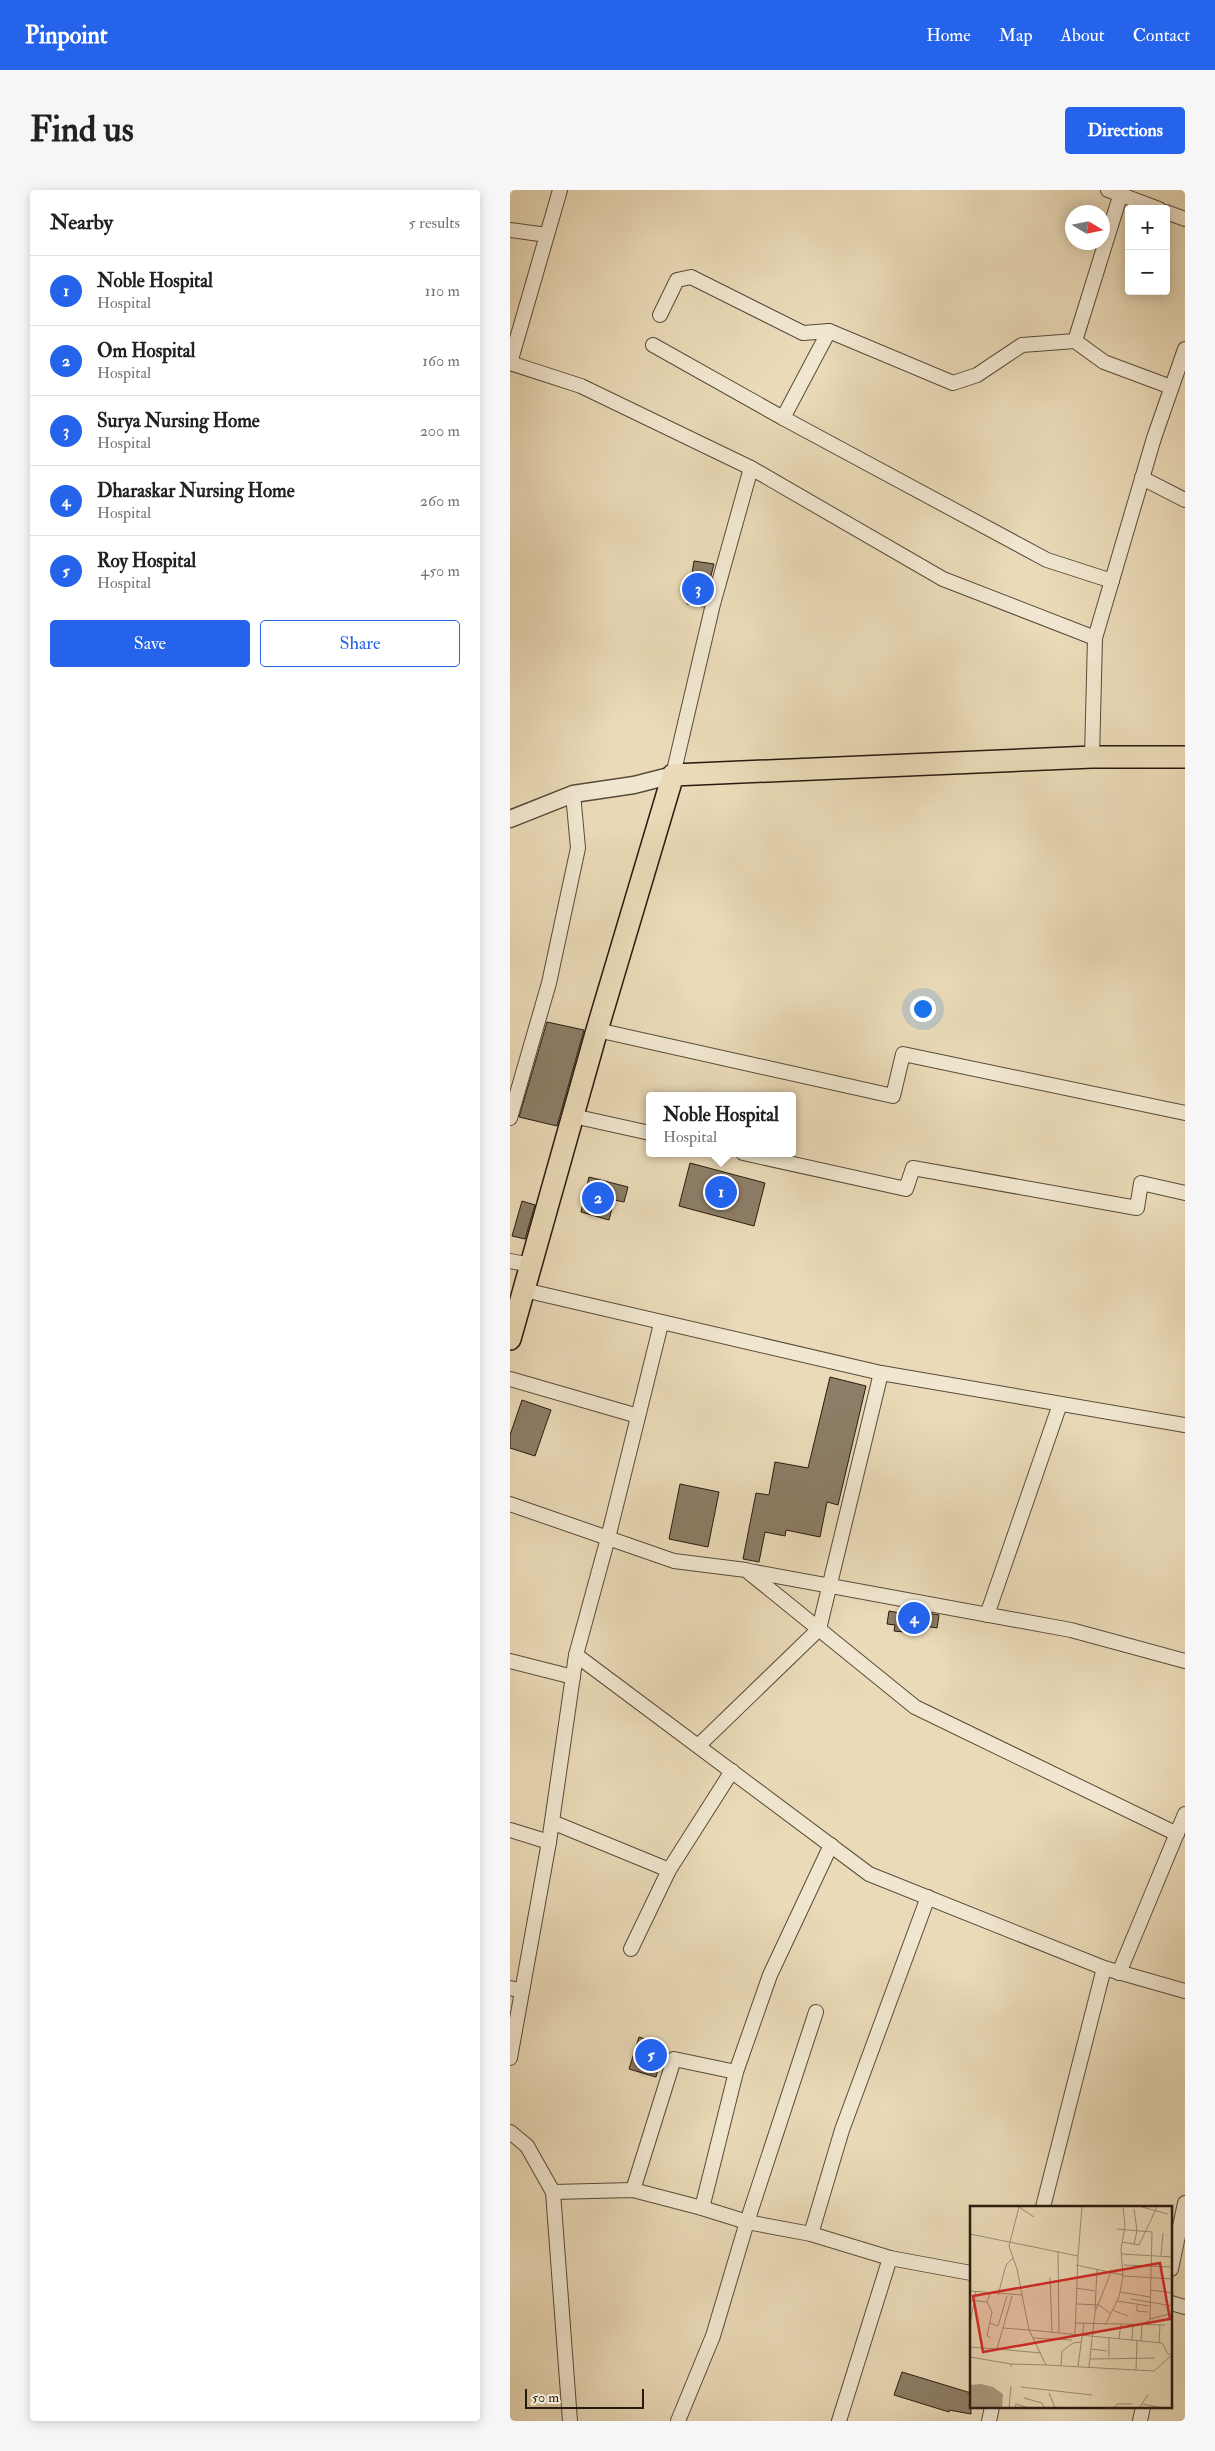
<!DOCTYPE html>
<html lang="en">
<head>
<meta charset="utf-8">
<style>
  body { margin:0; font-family:"IM FELL Double Pica",serif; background:#f6f6f6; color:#222 }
  .controls { position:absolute; right:15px; top:15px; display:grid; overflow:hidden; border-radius:5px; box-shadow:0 2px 12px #0003 }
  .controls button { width:45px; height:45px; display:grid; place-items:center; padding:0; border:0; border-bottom:1px solid #e0e0e0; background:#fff; color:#222; font:25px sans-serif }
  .compass { position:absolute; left:555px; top:15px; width:45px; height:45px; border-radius:50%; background:#fff; box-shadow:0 2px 12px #0003; rotate:100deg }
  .scale { position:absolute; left:15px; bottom:12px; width:119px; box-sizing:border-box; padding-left:5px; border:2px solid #271b10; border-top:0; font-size:14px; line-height:18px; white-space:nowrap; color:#271b10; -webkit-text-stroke:4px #f1e7d0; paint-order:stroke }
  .you { position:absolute; left:412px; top:818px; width:18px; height:18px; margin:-12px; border:4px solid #fff; border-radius:50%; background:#1a73e8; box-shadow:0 0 0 8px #1a73e833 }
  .badge { display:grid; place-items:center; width:32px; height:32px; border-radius:50%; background:#2563eb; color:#fff; font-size:16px; font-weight:700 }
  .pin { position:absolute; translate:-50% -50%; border:2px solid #fff; box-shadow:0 1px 5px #0006 }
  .popup { position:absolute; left:136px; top:902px; width:150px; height:65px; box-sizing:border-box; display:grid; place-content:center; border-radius:5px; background:#fff; filter:drop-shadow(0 1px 4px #0005); font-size:16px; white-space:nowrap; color:#767676 }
  .popup b { font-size:19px; color:#222 }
  .popup::after { content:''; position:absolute; left:50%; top:100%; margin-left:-10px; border:10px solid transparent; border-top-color:#fff }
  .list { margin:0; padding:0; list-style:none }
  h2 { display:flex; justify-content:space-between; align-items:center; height:65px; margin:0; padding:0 20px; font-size:21px }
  h2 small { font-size:16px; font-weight:400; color:#767676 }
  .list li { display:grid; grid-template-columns:32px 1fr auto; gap:15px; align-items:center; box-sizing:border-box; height:70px; padding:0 20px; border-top:1px solid #e0e0e0 }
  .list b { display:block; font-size:19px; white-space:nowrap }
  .list p { margin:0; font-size:16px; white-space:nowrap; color:#767676 }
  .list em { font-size:16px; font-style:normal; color:#767676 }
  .actions { display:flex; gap:10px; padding:15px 20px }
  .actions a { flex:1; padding:11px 0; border:1px solid #2563eb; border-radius:5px; text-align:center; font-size:18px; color:#2563eb }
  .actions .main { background:#2563eb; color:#fff }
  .map { position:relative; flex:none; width:675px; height:2231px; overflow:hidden; border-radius:5px }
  header { display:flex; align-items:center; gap:30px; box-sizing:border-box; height:70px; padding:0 25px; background:#2563eb; color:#fff }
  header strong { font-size:24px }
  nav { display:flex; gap:28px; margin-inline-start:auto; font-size:18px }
  .intro { display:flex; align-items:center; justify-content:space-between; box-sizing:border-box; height:120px; padding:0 30px }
  h1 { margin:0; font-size:35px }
  .button { padding:12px 22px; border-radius:5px; background:#2563eb; color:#fff; font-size:18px; font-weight:700 }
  main { display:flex; gap:30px; padding:0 30px }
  aside { flex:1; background:#fff; border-radius:5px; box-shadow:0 2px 12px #0003 }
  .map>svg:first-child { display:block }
  .building { fill:#8c7e67; stroke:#271b10 }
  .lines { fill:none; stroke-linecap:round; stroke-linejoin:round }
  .minor-casing { stroke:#584b3a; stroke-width:16 }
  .tertiary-casing { stroke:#584b3a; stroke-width:19 }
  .primary-casing { stroke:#271b10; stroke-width:24 }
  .minor { stroke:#f1e7d0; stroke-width:14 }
  .tertiary { stroke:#f1e7d0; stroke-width:16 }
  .primary { stroke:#eadab7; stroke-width:21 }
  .inset-road { fill:none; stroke:#9c8e74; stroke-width:1 }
  .view { fill:#d62828; fill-opacity:0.15; stroke:#d62828; stroke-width:2.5 }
  .inset-edge { fill:none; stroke:#271b10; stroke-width:2.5 }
</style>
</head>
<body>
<header>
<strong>Pinpoint</strong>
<nav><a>Home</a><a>Map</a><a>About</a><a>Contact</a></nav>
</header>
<div class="intro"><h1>Find us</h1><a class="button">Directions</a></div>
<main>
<aside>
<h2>Nearby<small>5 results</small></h2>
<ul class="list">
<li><span class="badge">1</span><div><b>Noble Hospital</b><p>Hospital</p></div><em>110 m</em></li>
<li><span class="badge">2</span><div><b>Om Hospital</b><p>Hospital</p></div><em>160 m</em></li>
<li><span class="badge">3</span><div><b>Surya Nursing Home</b><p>Hospital</p></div><em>200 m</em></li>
<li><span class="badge">4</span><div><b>Dharaskar Nursing Home</b><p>Hospital</p></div><em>260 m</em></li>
<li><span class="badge">5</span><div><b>Roy Hospital</b><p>Hospital</p></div><em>450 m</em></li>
</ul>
<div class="actions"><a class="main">Save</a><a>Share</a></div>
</aside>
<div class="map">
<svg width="675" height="2231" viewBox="0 0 675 2231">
  <rect width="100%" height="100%" fill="#eadab7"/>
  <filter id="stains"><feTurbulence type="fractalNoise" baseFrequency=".004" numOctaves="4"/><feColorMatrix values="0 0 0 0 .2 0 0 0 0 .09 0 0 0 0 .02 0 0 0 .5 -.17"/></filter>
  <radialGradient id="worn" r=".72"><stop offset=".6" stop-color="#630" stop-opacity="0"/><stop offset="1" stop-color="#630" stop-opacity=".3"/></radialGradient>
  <g class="building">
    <path d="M184,371L204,374L193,417L177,414Z"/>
    <path d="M37,832L74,840L47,936L9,927Z"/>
    <path d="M180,973L255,993L244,1036L169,1016Z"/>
    <path d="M79,987L118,997L114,1012L104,1010L99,1030L71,1022Z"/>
    <path d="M12,1011L25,1015L15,1049L2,1046Z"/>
    <path d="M320,1187L356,1196L328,1315L317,1312L310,1347L276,1340L275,1346L255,1342L249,1372L233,1369L246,1303L259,1305L265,1272L298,1278Z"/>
    <path d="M12,1210L41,1220L25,1266L0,1258V1245Z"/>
    <path d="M170,1294L209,1302L198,1357L159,1349Z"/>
    <path d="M396,1419L429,1425L427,1438L408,1435L406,1443L384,1441L385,1435L377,1434L379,1421L395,1424Z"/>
    <path d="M129,1847L155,1855L146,1887L119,1879Z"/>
    <path d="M392,2182L461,2203V2224L439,2220V2222L384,2205Z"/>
  </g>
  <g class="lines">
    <g class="minor-casing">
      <g id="minor">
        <path d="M598,0L649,19"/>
        <path d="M656,22L675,29"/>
        <path d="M0,40L37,45"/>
        <path d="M150,125L167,90L181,87L293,143L319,141L443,193L467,185L512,155L565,151L594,172L661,197"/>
        <path d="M319,141L273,228L537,370L602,391"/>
        <path d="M565,151L612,0"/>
        <path d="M143,155L273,228"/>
        <path d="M0,173L50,0"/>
        <path d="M0,174V173L71,196L241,278L433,389L585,448"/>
        <path d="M632,288L675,310"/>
        <path d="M582,567L585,448L644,248L675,159"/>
        <path d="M163,585L203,414L241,278"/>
        <path d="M87,840L383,906L393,864L675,923"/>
        <path d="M63,926L140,943"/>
        <path d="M0,928L39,793L68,658L63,604"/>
        <path d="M233,963L396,999L403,978L627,1018L631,993L675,1003"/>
        <path d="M0,1071L21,1075"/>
        <path d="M14,1100L371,1183L675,1235"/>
        <path d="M0,1189L128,1226"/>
        <path d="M0,1314L164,1371L236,1380L405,1517L667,1644"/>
        <path d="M239,1381L561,1440L675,1471"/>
        <path d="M477,1425L550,1214"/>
        <path d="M66,1465L359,1684L594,1778L675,1801"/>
        <path d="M0,1471L63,1487"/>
        <path d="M188,1556L309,1439L371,1183"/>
        <path d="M42,1632L159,1680"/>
        <path d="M0,1640L39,1652"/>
        <path d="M121,1759L159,1680L222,1581"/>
        <path d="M609,1783L675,1624"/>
        <path d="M0,1798L12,1801"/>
        <path d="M0,1868L39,1652L66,1465L98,1348L151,1134"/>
        <path d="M0,1942L17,1956L43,2002L60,2231"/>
        <path d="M123,2000L164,1869L226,1882"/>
        <path d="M43,2002L123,2000L192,2018L237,2032L301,2044L380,2068L461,2083"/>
        <path d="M533,2017L594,1778"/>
        <path d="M192,2018L226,1882L260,1785L321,1655"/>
        <path d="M301,2044L332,1940L418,1707"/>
        <path d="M661,2079L675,2013"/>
        <path d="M661,2113L675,2117"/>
        <path d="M168,2231L203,2146L237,2032L306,1822"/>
        <path d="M329,2231L380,2068"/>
        <path d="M479,2231L482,2217"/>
        <path d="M630,2231L633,2217"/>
      </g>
    </g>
    <g class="tertiary-casing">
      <path id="tertiary" d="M0,629L63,604L124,595L163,585"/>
    </g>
    <g class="primary-casing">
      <path id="primary" d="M0,1149L87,840L163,585L582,567H675"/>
    </g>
    <use href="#minor" class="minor"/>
    <use href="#tertiary" class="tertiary"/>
    <use href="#primary" class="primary"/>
  </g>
  <g transform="translate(460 2016)">
    <rect width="202" height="202" fill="#eadab7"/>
    <path d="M11,178L23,181L33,188L32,202H0V179Z" fill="#a8997e"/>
    <path class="inset-road" d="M49,1L64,11M49,1L39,40L47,63L59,124L192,137L198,148H203M172,1L198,8M164,3L167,25L164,38M147,23L182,26L180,113M0,28L108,50L105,129M152,36L169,39L187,1M88,45L89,127M152,48L203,51M108,50L112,1M191,50L193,27M106,59L153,69M154,59L203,61M153,70L203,73M80,71L82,126M106,82L125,85M180,84L203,87M0,85L52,89M150,86L180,91M20,88L17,96L22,106L17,130L21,132M28,89L36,59L43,52M42,90L27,143L71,147M161,93L203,100M0,94L17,96M147,95L179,100M107,98L129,99L140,107M167,99V105L178,106M125,104L127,63M142,104L158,110M20,117L28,120L37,90M106,117L195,119M0,118L6,85M175,118L180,113L203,107M135,119L149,91L153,70L151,43L155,20L153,1M33,122L59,124L76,159L184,165L201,150M63,132L102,134M139,132V151M149,133L151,118M162,134L163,118M171,135L172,118M189,137L190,119M0,141L27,143M121,143L137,145M0,151L41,158M120,153L185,152M91,160L92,145L103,137L112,136M108,160L114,117M41,161V158L76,159M119,161L125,106L141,66M166,164L167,135M51,181L122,189M79,187L85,202M54,192L72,197L74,202M172,198L194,202M39,202L41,180M45,202L46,198L59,202M144,202L147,198H162M169,202L178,189"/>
    <path class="view" d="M190,57L200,113L13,146L3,90Z"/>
    <rect width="202" height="202" class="inset-edge"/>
  </g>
  <rect width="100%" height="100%" filter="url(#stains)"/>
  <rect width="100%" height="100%" fill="url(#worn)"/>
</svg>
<div class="controls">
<button>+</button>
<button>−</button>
</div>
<svg class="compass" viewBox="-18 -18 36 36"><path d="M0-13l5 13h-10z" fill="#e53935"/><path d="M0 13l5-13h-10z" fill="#767676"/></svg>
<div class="scale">50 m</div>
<div class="you"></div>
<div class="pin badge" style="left:211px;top:1002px">1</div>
<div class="popup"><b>Noble Hospital</b>Hospital</div>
<div class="pin badge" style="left:88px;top:1008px">2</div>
<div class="pin badge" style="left:188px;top:399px">3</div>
<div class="pin badge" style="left:404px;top:1428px">4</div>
<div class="pin badge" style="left:141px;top:1865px">5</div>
</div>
</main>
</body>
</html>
